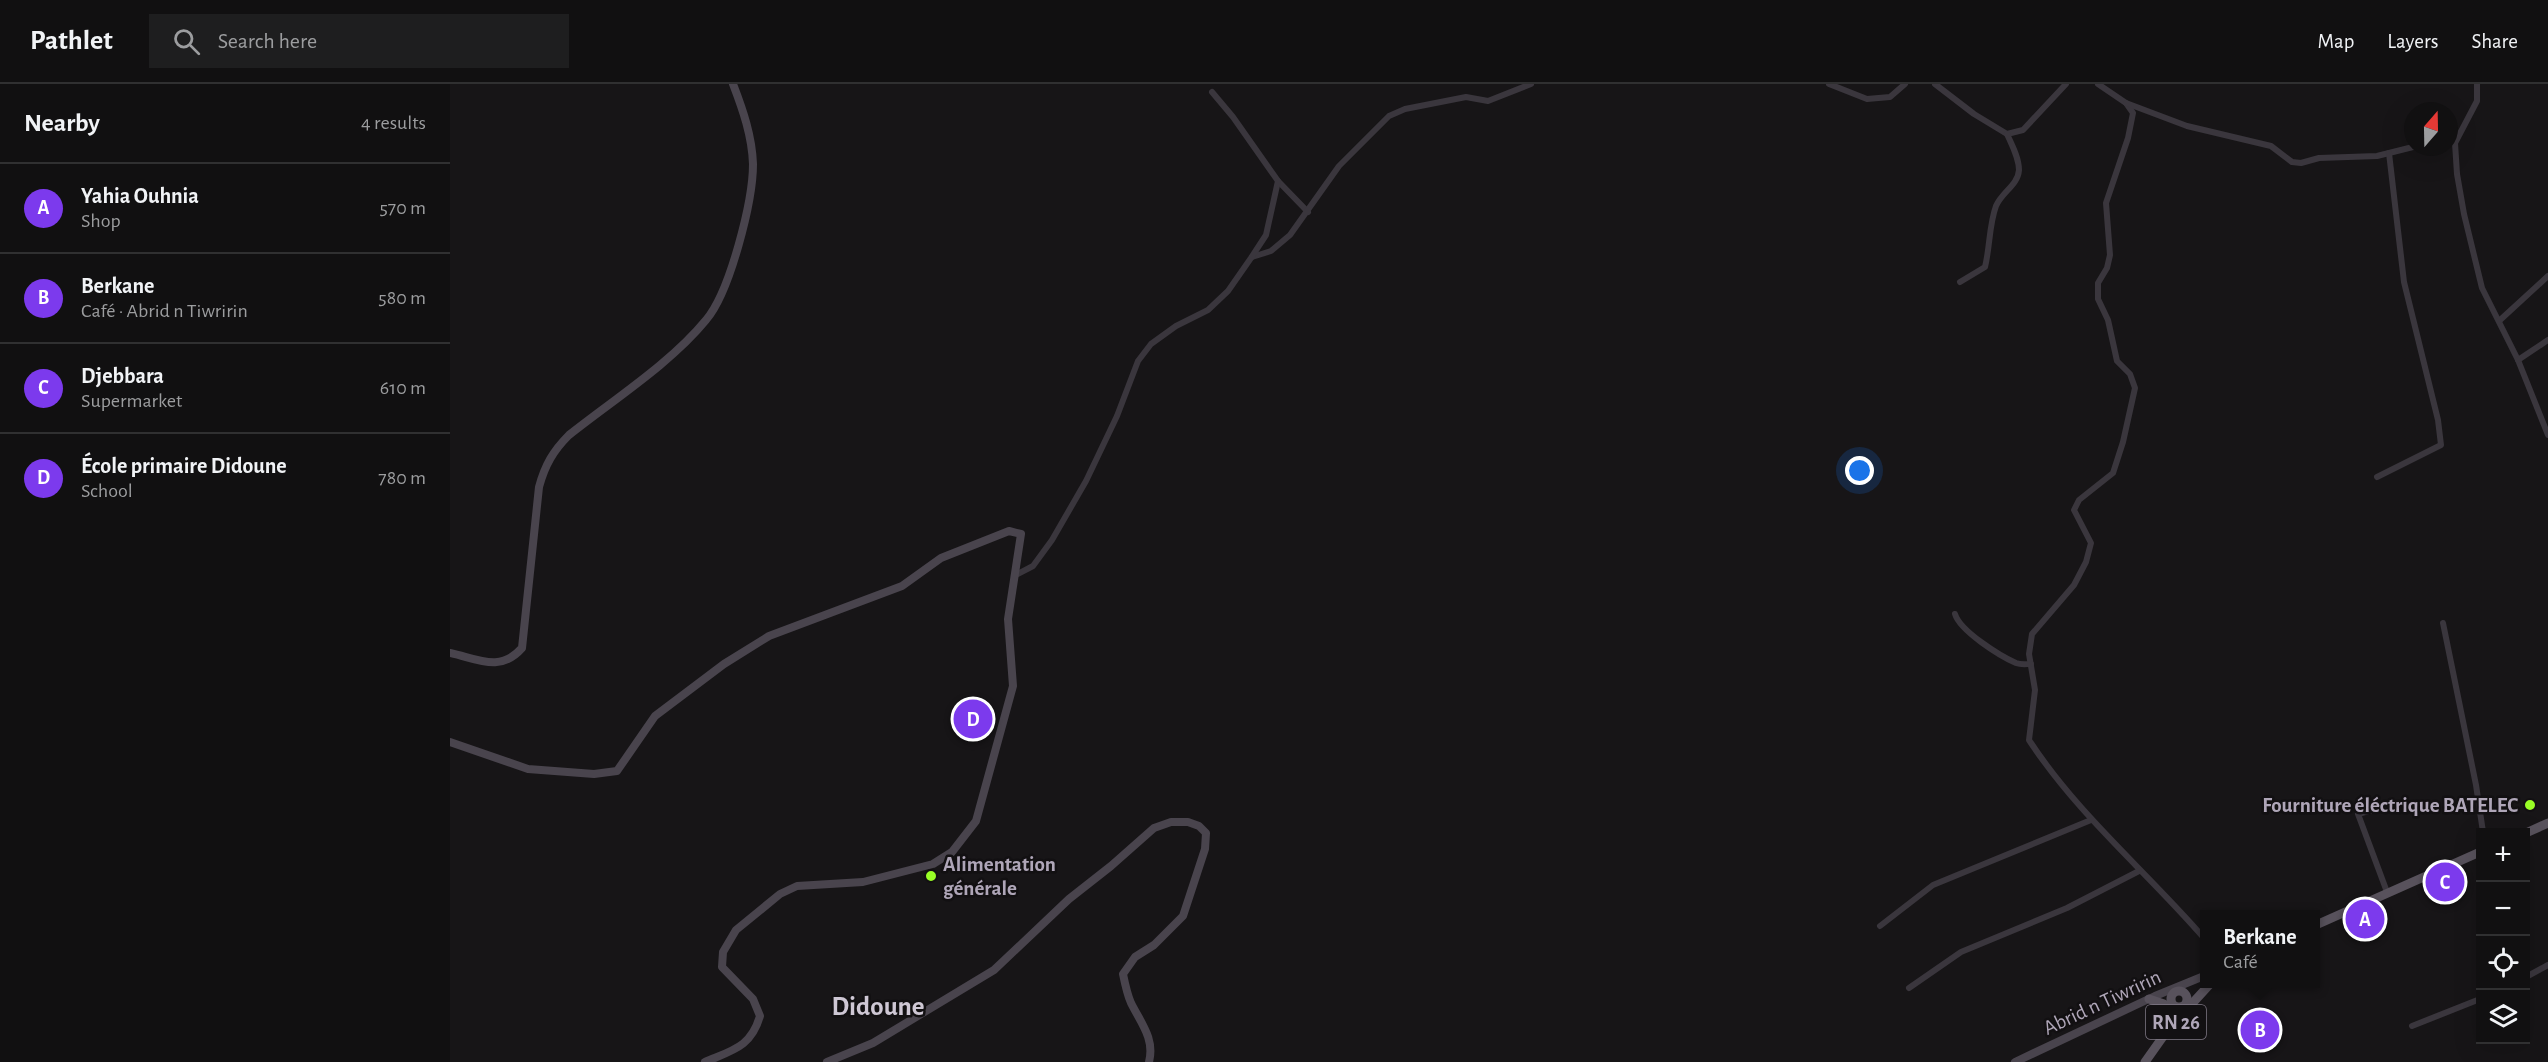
<!DOCTYPE html>
<html lang="en">
<head>
<meta charset="utf-8">
<style>
  body { margin:0; font-family:"Alegreya Sans",sans-serif; background:#1e1e1f; color:#f1f3f6 }
  .controls { position:absolute; right:18px; bottom:18px; display:grid; overflow:hidden; border-radius:0px; box-shadow:0 6px 24px #0002 }
  .controls button { width:54px; height:54px; display:grid; place-items:center; padding:0; border:0; border-bottom:2px solid #303031; background:#111011; color:#f1f3f6; font:30px sans-serif }
  .compass { position:absolute; left:1954px; top:18px; width:54px; height:54px; border-radius:50%; background:#111011; box-shadow:0 6px 24px #0002; rotate:20deg }
  .you { position:absolute; left:1410px; top:387px; width:21px; height:21px; margin:-15px; border:4px solid #fff; border-radius:50%; background:#1a73e8; box-shadow:0 0 0 9px #1a73e833 }
  .badge { display:grid; place-items:center; width:39px; height:39px; border-radius:50%; background:#7c3aed; color:#fff; font-size:20px; font-weight:700 }
  .pin { position:absolute; translate:-50% -50%; border:3px solid #fff; box-shadow:0 2px 6px #0006 }
  .popup { position:absolute; left:1750px; top:826px; width:120px; height:78px; box-sizing:border-box; display:grid; place-content:center; border-radius:0px; background:#111011; filter:drop-shadow(0 2px 4px #0005); font-size:20px; white-space:nowrap; color:#9c9d9f }
  .popup b { font-size:22px; color:#f1f3f6 }
  .popup::after { content:''; position:absolute; left:50%; top:100%; margin-left:-12px; border:12px solid transparent; border-top-color:#111011 }
  .list { margin:0; padding:0; list-style:none }
  h2 { display:flex; justify-content:space-between; align-items:center; height:78px; margin:0; padding:0 24px; font-size:26px }
  h2 small { font-size:20px; font-weight:400; color:#9c9d9f }
  .list li { display:grid; grid-template-columns:39px 1fr auto; gap:18px; align-items:center; box-sizing:border-box; height:90px; padding:0 24px; border-top:2px solid #303031 }
  .list b { display:block; font-size:22px; white-space:nowrap }
  .list p { margin:0; font-size:20px; white-space:nowrap; color:#9c9d9f }
  .list em { font-size:20px; font-style:normal; color:#9c9d9f }
  .icon { flex:none; width:33px; height:33px; fill:none; stroke:currentColor; stroke-width:2; stroke-linecap:round; stroke-linejoin:round }
  .map { position:relative; flex:none; width:2098px; height:978px; overflow:hidden }
  header { display:flex; align-items:center; gap:36px; box-sizing:border-box; height:84px; padding:0 30px; background:#111011; border-bottom:2px solid #303031 }
  header strong { font-size:28px }
  nav { display:flex; gap:33px; margin-inline-start:auto; font-size:21px }
  .search { width:420px; height:54px; background:#1e1e1f; display:flex; align-items:center; gap:15px; box-sizing:border-box; padding:0 21px; border-radius:0px; color:#9c9d9f; font-size:22px }
  main { display:flex }
  aside { flex:1; background:#111011 }
  .map>svg:first-child { display:block }
  .lines { fill:none; stroke-linecap:round; stroke-linejoin:round }
  .street { stroke:#3a363d; stroke-width:6 }
  .secondary { stroke:#49444d; stroke-width:8 }
  .primary { stroke:#58525c; stroke-width:9 }
  .poi-dot { fill:#99fe26; stroke:#121012; stroke-width:2 }
  .labels { text-anchor:middle; stroke-width:5; stroke-linejoin:round; paint-order:stroke }
  .shield { fill:#121012; stroke:#807986; stroke-width:1.5 }
  .shield-label { font-size:20px; font-weight:bold; fill:#afa6b8 }
  .poi-label { font-size:21px; font-weight:bold; fill:#afa6b8; stroke:#121012; text-anchor:end }
  .street-label { font-size:21px; fill:#afa6b8; stroke:#121012 }
  .district-label { font-size:27px; font-weight:bold; fill:#cec7d4; stroke:#121012 }
</style>
</head>
<body>
<header>
<strong>Pathlet</strong>
<div class="search"><svg class="icon" aria-label="search" viewBox="0 0 24 24"><circle cx="10" cy="10" r="6"/><path d="M15 15l6 6"/></svg>Search here</div>
<nav><a>Map</a><a>Layers</a><a>Share</a></nav>
</header>
<main>
<aside>
<h2>Nearby<small>4 results</small></h2>
<ul class="list">
<li><span class="badge">A</span><div><b>Yahia Ouhnia</b><p>Shop</p></div><em>570 m</em></li>
<li><span class="badge">B</span><div><b>Berkane</b><p>Café · Abrid n Tiwririn</p></div><em>580 m</em></li>
<li><span class="badge">C</span><div><b>Djebbara</b><p>Supermarket</p></div><em>610 m</em></li>
<li><span class="badge">D</span><div><b>École primaire Didoune</b><p>School</p></div><em>780 m</em></li>
</ul>
</aside>
<div class="map">
<svg width="2098" height="978" viewBox="0 0 2098 978">
  <rect width="100%" height="100%" fill="#171517"/>
  <g class="lines">
    <g class="street">
      <path d="M1379,0L1417,15L1440,13L1455,0"/>
      <path d="M1485,0L1524,30L1557,50L1573,46L1616,0"/>
      <path d="M1648,0L1676,19L1683,29L1678,54L1656,119L1660,171L1657,184L1648,199V215L1658,236L1667,277L1680,290L1685,304L1673,358L1663,389L1629,416L1624,426L1641,459L1636,478L1624,501L1582,550L1579,570L1585,606L1579,656C1628,731 1696,787 1754,854"/>
      <path d="M2027,0V17L2005,59L2007,90L2014,130L2032,204L2068,276L2098,351"/>
      <path d="M1676,19L1737,42L1821,62L1842,78L1851,79L1869,74L1927,72L1963,63"/>
      <path d="M828,97L858,128"/>
      <path d="M802,173L821,167L840,151L889,82L939,32L955,25L1016,13L1038,17L1081,0"/>
      <path d="M1510,198L1535,183C1540,163 1539,141 1546,122C1552,108 1568,101 1569,86C1569,74 1562,61 1557,50"/>
      <path d="M2049,237L2098,192"/>
      <path d="M2068,276L2098,256"/>
      <path d="M1927,393L1991,361L1988,336L1954,198L1939,69"/>
      <path d="M564,492L583,482L602,456L636,397L667,332L688,277L701,260L726,242L758,226L778,207L801,174L816,151L828,97L783,33L762,8"/>
      <path d="M1505,530C1510,547 1550,572 1566,579C1571,581 1576,580 1581,580"/>
      <path d="M1993,539L2026,701L2033,748"/>
      <path d="M1937,808L1908,730L1940,721"/>
      <path d="M1430,842L1483,801L1641,736"/>
      <path d="M2076,893L2098,881"/>
      <path d="M1459,904L1511,868L1617,824L1689,787"/>
      <path d="M1962,942L2030,915"/>
    </g>
    <g class="secondary">
      <path d="M0,569C28,575 50,589 72,564L89,403C95,381 103,367 119,351C163,316 221,279 256,236C280,208 303,117 303,80C302,52 293,26 283,0"/>
      <path d="M0,658L78,685L144,690L167,687L205,632L274,580L319,552L452,502L491,474L559,447L571,450L558,535L563,602L526,737L502,768L483,780L413,798L347,802L330,810L286,846L273,868L272,883L303,915L310,932C301,963 283,966 255,978"/>
      <path d="M377,978L423,959L544,886L619,815L661,782L704,744L721,738H738L749,742L756,749L755,765L733,832L704,861L685,873L673,890C675,900 677,910 681,919C691,939 705,955 699,978"/>
      <path d="M1565,978L1705,912L1754,892"/>
    </g>
    <g class="primary">
      <path d="M2076,749L2098,739"/>
      <path d="M1866,841L2030,768"/>
      <circle cx="1729" cy="915" r="8"/>
      <path d="M1699,915L1714,920L1719,931L1717,947"/>
      <path d="M1695,978L1717,947L1760,900"/>
    </g>
  </g>
  <g class="poi-dot">
    <circle cx="2080" cy="721" r="6"/>
    <circle cx="481" cy="792" r="6"/>
  </g>
  <g class="labels">
    <rect class="shield" x="1696" y="921" width="60" height="34" rx="4.5"/>
    <g class="shield-label">
      <text x="1726" y="945">RN 26</text>
    </g>
    <g class="poi-label">
      <text x="2068" y="728">Fourniture éléctrique BATELEC</text>
      <text x="493" y="787" text-anchor="start">Alimentation<tspan x="493" dy="24">générale</tspan></text>
    </g>
    <g class="street-label">
      <text transform="translate(1652 918) rotate(-25)" y="7">Abrid n Tiwririn</text>
    </g>
    <g class="district-label">
      <text x="428" y="931">Didoune</text>
    </g>
  </g>
</svg>
<div class="controls">
<button>+</button>
<button>−</button>
<button><svg class="icon" aria-label="locate" viewBox="0 0 24 24"><circle cx="12" cy="12" r="6"/><path d="M12 2v4M12 18v4M2 12h4M18 12h4"/></svg></button>
<button><svg class="icon" aria-label="layers" viewBox="0 0 24 24"><path d="M12 4l9 5-9 5-9-5zM3 14l9 5 9-5"/></svg></button>
</div>
<svg class="compass" viewBox="-18 -18 36 36"><path d="M0-13l5 13h-10z" fill="#e53935"/><path d="M0 13l5-13h-10z" fill="#9c9d9f"/></svg>
<div class="you"></div>
<div class="pin badge" style="left:1915px;top:835px">A</div>
<div class="pin badge" style="left:1810px;top:946px">B</div>
<div class="popup"><b>Berkane</b>Café</div>
<div class="pin badge" style="left:1995px;top:798px">C</div>
<div class="pin badge" style="left:523px;top:635px">D</div>
</div>
</main>
</body>
</html>
